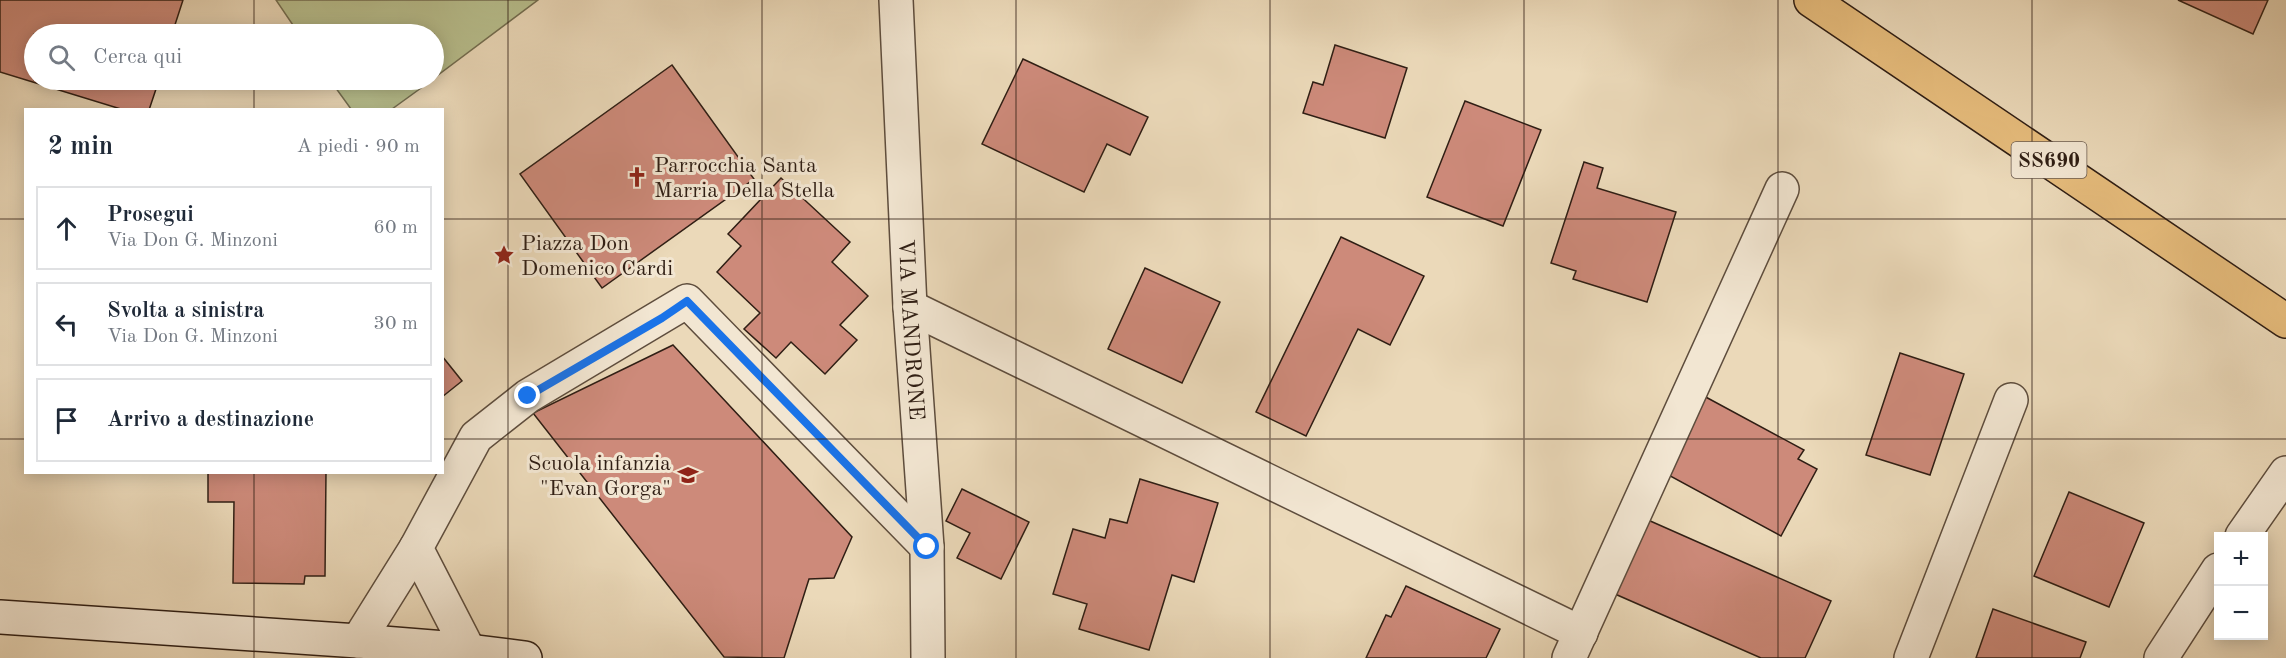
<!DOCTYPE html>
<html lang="it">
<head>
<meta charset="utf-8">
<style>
  body { margin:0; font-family:"Old Standard TT",serif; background:#f2f2f3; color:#1f2937 }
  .controls { position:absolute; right:18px; bottom:18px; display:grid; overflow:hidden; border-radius:0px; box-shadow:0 3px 15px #0003 }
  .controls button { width:54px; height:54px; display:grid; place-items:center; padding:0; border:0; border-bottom:2px solid #e0e1e3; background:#fff; color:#1f2937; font:30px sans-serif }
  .stop { position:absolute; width:18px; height:18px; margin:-14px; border:4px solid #1a73e8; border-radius:50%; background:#fff }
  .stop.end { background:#1a73e8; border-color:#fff; box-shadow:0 2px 6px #0008 }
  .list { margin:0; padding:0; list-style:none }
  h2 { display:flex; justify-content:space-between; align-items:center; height:78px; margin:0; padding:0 24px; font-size:26px }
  h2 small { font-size:20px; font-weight:400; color:#747a83 }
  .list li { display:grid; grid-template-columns:39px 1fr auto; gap:18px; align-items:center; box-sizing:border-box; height:84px; margin:0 12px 12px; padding:0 12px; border:2px solid #e0e1e3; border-radius:0px }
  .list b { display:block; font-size:22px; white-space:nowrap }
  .list p { margin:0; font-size:20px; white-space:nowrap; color:#747a83 }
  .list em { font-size:20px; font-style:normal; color:#747a83 }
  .icon { flex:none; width:33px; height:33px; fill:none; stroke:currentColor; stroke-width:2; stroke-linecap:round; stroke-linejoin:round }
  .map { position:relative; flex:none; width:2286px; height:658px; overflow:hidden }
  .search { position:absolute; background:#fff; box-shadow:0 3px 15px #0003; left:24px; top:24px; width:420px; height:66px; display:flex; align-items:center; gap:15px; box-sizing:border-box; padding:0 21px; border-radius:33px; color:#747a83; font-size:22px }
  .panel { position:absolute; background:#fff; box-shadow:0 3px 15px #0003; left:24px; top:108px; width:420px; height:366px; border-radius:0px }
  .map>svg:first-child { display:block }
  .green { fill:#b8bf8e; stroke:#746e51; stroke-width:1.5 }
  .building { fill:#cd8a7a; stroke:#2f1e14; stroke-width:1.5 }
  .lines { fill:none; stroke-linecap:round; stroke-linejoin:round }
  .minor-casing { stroke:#5e4d3d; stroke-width:36 }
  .secondary-casing { stroke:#2f1e14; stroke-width:36 }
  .trunk-casing { stroke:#2f1e14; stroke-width:36 }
  .minor { stroke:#f2e6d2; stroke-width:33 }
  .secondary { stroke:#f2e6d2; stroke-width:33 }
  .trunk { stroke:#e6bc7c; stroke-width:33 }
  .route { stroke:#1a73e8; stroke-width:8 }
  .grid { fill:none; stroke:#2f1e14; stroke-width:1.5; stroke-opacity:0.55 }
  .labels { text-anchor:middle; stroke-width:6; stroke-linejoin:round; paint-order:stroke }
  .shield { fill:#f2e6d2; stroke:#6a5a4d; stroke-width:1.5 }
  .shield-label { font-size:21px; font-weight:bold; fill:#2f1e14 }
  .poi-label { font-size:22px; fill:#2f1e14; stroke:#f2e6d2; text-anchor:start }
  .street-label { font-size:22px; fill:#2f1e14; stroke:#f2e6d2 }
</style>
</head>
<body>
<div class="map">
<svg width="2286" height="658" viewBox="0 0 2286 658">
  <rect width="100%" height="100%" fill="#ebd9b9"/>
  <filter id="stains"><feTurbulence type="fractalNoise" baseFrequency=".00333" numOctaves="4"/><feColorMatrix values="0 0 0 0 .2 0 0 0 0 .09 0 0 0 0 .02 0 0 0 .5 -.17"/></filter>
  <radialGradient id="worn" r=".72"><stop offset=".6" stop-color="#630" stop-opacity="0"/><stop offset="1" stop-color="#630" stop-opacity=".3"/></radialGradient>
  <g class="green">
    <path d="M276,0H538L434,78V34H299Z"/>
    <path d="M330,80H432L392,109H351Z"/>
  </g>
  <g class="building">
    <path d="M0,0H183L172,34H34V80H159L149,110H124L0,72Z"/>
    <path d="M2178,0H2268L2253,34Z"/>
    <path d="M1335,45L1407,68L1385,138L1303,113L1313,82L1323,85Z"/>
    <path d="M1023,59L1148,117L1130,155L1107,144L1084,192L982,144Z"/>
    <path d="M672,65L754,179L602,288L520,174Z"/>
    <path d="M1465,101L1541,130L1503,226L1427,197Z"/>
    <path d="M1584,162L1603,168L1597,188L1676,212L1647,302L1573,279L1576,271L1551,263Z"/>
    <path d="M781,178L850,242L832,262L868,296L840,325L857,340L825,374L791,342L776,358L744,329L760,313L717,272L741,246L728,234Z"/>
    <path d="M1341,237L1424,276L1390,345L1358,329L1306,436L1256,412Z"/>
    <path d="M1145,268L1220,302L1182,383L1108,349Z"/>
    <path d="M673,345L852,537L834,578L809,579L784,658L724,657L533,413Z"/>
    <path d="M1900,353L1964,374L1930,475L1866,455Z"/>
    <path d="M442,356L462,381L442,397Z"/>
    <path d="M1702,395L1804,450L1798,459L1817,469L1781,536L1661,471Z"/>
    <path d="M208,472H326L325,576H305L304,584L233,583L234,502H208Z"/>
    <path d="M1140,479L1218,503L1194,582L1172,575L1149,650L1079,629L1087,604L1053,594L1073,529L1105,538L1110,519L1127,523Z"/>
    <path d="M962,489L1029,522L1001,579L957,558L970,533L946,521Z"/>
    <path d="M2069,492L2144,523L2109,607L2034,576Z"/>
    <path d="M1648,520L1831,601L1805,658H1761L1615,594Z"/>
    <path d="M1406,586L1500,629L1486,658H1366L1386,615L1391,617Z"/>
    <path d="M1993,609L2086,642L2080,658H1976Z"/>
  </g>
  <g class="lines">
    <g class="minor-casing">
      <g id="minor">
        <path id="s1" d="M896,0L910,307L927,547L928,658"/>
        <path d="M910,307L1581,633"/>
        <path d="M2242,536L2286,473"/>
        <path d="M358,641L416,548"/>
        <path d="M469,651L416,548L476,437L528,396L687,301L927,547"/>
        <path d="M1569,658L1782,189"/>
        <path d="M1911,658L2011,400"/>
        <path d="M2161,658L2218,570"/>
      </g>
    </g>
    <g class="secondary-casing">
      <path id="secondary" d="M0,617L358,641L445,648L525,658"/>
    </g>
    <g class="trunk-casing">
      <path id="trunk" d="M1811,0L2286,321"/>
    </g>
    <use href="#minor" class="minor"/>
    <use href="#secondary" class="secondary"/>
    <use href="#trunk" class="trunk"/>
  </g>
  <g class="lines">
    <path class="route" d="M528,396L662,318L687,301L927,547"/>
  </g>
  <path class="grid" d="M254,0V34M508,0V658M762,0V658M1016,0V658M1270,0V658M1524,0V658M1778,0V658M2032,0V658M254,80V110M0,219H26M442,219H2286M0,439H26M442,439H2286M254,472V658"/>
  <defs>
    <g id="church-bare" transform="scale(1.62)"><path d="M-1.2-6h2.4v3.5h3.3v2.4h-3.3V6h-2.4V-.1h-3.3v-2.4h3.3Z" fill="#8f2418" stroke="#f2e6d2" stroke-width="2.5" paint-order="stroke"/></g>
    <g id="sight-bare" transform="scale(1.62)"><path d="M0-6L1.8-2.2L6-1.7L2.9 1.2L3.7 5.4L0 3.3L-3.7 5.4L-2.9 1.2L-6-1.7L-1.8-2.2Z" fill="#8f2418" stroke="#f2e6d2" stroke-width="2.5" paint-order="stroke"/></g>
    <g id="school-bare" transform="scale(1.62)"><path d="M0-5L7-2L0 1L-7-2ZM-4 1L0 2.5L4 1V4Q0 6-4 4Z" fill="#8f2418" stroke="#f2e6d2" stroke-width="2.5" paint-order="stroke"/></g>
  </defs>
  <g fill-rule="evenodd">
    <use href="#church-bare" x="637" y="177"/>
    <use href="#sight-bare" x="504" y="255"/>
    <use href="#school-bare" x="688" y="475"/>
  </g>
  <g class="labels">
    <rect class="shield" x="2011.5" y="142" width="75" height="36" rx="4.5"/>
    <g class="shield-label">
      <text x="2049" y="167">SS690</text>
    </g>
    <g class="poi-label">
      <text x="654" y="172">Parrocchia Santa<tspan x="654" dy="25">Marria Della Stella</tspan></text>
      <text x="521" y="250">Piazza Don<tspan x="521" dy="25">Domenico Cardi</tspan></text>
      <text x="671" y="470" text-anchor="end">Scuola infanzia<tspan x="671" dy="25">"Evan Gorga"</tspan></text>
    </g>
    <g class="street-label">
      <text dy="8" stroke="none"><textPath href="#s1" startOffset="330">VIA MANDRONE</textPath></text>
    </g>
  </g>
  <rect width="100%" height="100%" filter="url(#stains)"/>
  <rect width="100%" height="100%" fill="url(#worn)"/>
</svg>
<div class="controls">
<button>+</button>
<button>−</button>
</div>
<div class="stop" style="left:927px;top:547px"></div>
<div class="stop end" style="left:528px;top:396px"></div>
<div class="search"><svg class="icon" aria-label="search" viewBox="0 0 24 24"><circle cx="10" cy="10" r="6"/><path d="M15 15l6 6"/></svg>Cerca qui</div>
<section class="panel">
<h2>2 min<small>A piedi · 90 m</small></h2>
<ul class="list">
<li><svg class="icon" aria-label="ahead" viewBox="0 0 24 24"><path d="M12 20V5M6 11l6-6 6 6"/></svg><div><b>Prosegui</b><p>Via Don G. Minzoni</p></div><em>60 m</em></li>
<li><svg class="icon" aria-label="left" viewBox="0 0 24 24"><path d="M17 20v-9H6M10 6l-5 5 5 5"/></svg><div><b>Svolta a sinistra</b><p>Via Don G. Minzoni</p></div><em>30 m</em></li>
<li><svg class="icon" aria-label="arrive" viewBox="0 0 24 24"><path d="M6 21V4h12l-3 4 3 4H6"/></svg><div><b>Arrivo a destinazione</b></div></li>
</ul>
</section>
</div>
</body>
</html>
